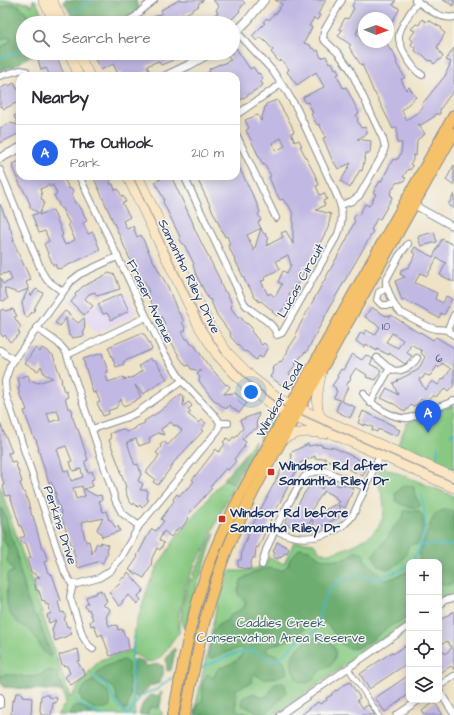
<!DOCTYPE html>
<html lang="en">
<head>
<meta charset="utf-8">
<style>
  body { margin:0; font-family:"Architects Daughter",sans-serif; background:#f7f7f7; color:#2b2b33 }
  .controls { position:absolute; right:12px; bottom:12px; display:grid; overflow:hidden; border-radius:8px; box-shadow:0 2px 10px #0003 }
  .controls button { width:36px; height:36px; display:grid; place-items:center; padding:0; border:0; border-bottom:1px solid #e1e1e2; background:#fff; color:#2b2b33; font:20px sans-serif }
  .compass { position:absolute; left:358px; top:12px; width:36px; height:36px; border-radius:50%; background:#fff; box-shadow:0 2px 10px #0003; rotate:91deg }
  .you { position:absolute; left:251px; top:392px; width:14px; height:14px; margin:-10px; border:3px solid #fff; border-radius:50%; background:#1a73e8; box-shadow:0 0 0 6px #1a73e833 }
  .badge { display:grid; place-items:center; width:26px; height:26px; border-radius:50%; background:#2563eb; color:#fff; font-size:13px; font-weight:700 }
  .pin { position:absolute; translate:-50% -33px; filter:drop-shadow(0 1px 2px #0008) }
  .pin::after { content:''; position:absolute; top:21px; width:14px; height:12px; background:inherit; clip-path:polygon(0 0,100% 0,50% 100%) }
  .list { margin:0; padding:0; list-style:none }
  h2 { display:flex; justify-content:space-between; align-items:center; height:52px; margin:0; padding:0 16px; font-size:17px }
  h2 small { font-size:13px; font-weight:400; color:#7c7c81 }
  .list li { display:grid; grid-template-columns:26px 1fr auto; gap:12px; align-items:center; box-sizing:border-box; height:56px; padding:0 16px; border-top:1px solid #e1e1e2 }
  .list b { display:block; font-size:15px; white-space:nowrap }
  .list p { margin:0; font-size:13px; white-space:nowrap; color:#7c7c81 }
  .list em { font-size:13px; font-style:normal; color:#7c7c81 }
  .icon { flex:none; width:22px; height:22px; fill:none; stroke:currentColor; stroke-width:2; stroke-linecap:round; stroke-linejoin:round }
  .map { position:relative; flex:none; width:454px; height:715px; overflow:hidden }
  .search { position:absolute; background:#fff; box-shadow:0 2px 10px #0003; left:16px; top:16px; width:224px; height:44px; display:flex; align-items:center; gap:10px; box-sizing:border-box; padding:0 14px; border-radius:22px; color:#7c7c81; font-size:15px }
  .panel { position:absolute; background:#fff; box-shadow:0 2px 10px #0003; left:16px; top:72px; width:224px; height:108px; border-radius:12px }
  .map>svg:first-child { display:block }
  .built { fill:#e2d4f3 }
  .green { fill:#88c981; stroke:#527c70 }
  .forest { fill:#6ead6f; stroke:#446e66 }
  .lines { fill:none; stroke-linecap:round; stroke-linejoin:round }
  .stream { stroke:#47b7bf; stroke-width:2 }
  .building { fill:#c1b8e3; fill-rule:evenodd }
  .pedestrian-casing { stroke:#848992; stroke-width:6 }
  .minor-casing { stroke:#848992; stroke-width:8 }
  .tertiary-casing { stroke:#848992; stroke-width:10 }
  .secondary-casing { stroke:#848992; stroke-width:10 }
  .primary-casing { stroke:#848992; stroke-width:12 }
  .pedestrian { stroke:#fff; stroke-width:4.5 }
  .minor { stroke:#fff; stroke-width:6 }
  .tertiary { stroke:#fff; stroke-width:8 }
  .secondary { stroke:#fbe6c4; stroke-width:9 }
  .primary { stroke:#f5c16b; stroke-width:10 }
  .poi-dot { fill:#c8321e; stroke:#f6f6f2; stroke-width:1.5 }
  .labels { text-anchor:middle; stroke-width:3; stroke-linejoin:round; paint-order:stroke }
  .number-label { font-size:11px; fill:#44517f }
  .street-label { font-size:13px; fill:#1b2f5e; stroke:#f6f6f2 }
  .poi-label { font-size:13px; font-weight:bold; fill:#1b2f5e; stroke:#f6f6f2; text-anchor:start }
  .park-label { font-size:13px; fill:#3c5d68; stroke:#f6f6f2 }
</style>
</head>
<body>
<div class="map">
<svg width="454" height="715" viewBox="0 0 454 715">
  <rect width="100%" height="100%" fill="#f6f6f2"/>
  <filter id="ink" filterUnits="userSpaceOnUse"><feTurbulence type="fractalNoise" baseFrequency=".025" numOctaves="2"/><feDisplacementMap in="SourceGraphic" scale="8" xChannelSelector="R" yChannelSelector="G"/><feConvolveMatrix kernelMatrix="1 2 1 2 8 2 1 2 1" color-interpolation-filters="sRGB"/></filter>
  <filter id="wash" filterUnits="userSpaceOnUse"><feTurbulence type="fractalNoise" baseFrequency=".012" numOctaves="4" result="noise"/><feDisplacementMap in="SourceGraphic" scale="16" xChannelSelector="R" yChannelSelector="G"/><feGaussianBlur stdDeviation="0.9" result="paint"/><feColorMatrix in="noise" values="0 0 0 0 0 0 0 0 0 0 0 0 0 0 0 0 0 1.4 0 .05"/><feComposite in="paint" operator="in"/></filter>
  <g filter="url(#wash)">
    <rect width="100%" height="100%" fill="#eee3c6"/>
    <path class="built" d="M122,293L123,295L127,293L135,311L133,316L95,334L84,317L97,304Z"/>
    <g class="green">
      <path d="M11,0L12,2L18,1L30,4V6H32L33,0H35L44,18L39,23H31L19,5L9,4L0,9V1Z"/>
      <path d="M5,37H10L11,39L8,43L0,48V39Z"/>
      <path d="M454,405V470L398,444L407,423Z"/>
      <path d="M272,420L274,422V424L233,498L231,495V493L256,453L261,432Z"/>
      <path d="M380,466L454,496V592L439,600V562H409V621L274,715H194L217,605L229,571C244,571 262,572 269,557L284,564L294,542C299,543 307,541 312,543C318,545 318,552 323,553C328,554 336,552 341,550C359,544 382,533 384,511C385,494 374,486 380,466Z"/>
      <path d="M224,479L234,483L206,546L197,560L185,587L179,614V633C168,642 163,666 145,661L141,657L134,655L132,651L131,666L135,715H57L66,703L63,691L4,687L0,682V486L70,698L89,672L100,660L132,650L136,623L140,613L149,584L157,567L178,535Z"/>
      <path d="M214,533H215L192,601L185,630C176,620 186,591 190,579L193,580L194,576L193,575Z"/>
      <path d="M160,704V710L163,715H147V711L151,707H159Z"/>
    </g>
    <g class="forest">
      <path d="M65,0H136L137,5L139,8L137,13L129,17H127L113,23H107L103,18L93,20L92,23H76L81,19V16L74,17L72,16L64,3Z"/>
      <path d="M9,4C23,4 26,12 31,23H23V53H49L41,56C31,51 23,62 15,66C10,68 5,68 0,72V48L8,43L11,39L10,37L0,39V9Z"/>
      <path d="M255,441L254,452L234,483L224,479Z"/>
      <path d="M406,485L413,486L416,497L420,505L419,507C413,508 401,506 396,501L395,494L400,488Z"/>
      <path d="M0,508L2,509L6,517L9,531L17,552L19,568L24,584L26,596L34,616H37L51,654V656L49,657C40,650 38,639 31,631C27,626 21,626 16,621C2,608 8,590 7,574L12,572L13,570L7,562L8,548L3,539V531L0,528Z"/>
      <path d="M447,509L454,511V581C449,587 444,586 439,581V562H420L419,554L432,520L436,513Z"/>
      <path d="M407,510L419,511C427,520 422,534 418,544H413L408,547L405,556L399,563L391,568L387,569L378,565L373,555C377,548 384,544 388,537C390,534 390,531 392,529C398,522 404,520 404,511Z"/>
      <path d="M300,548L309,550L320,558L334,560L346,559L355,552H361L364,555V559L385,580L393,578L409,571V603L406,605L407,609L409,610V616C403,620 396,623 390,626C379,633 369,645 356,648C335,653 334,615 313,621C307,623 304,630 299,633C294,636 288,641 283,642C276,644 272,645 266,648L268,652C278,654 286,661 287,673L277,677L269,678L265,680L255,674L253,676L251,683L236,689V708L239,711L246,713L248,715H196L198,705L203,699L202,684L207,674L213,678C216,674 216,670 220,667L223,668C232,661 240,663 243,650L241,648C231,649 217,659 209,658L208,655L214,629L218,625L226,621L232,613H235L245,606V600L239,596L238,591L241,580C248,575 260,569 268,568C273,568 277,571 283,570L288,565L290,559Z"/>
      <path d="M321,636C334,642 341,654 330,666C328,668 325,668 322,670C317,673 313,679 308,683L299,682C282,660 297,642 321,636Z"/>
      <path d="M174,648L175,649V652L171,670L167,671L166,659Z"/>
      <path d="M135,659L140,660L147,666L158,664L163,666C164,672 163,678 159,683L151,686L137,698L135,696L133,680L134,660Z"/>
      <path d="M123,660L128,663L130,696L127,709L125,710L117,700C117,683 104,685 96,674C102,665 114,664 123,660Z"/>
      <path d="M49,670L56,672L59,679L63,691L4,687L0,682V676C20,670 26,685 49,670Z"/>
      <path d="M93,680L107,691L111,703L108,708C96,713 92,706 82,701L80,694L85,686Z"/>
      <path d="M282,682C285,684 287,689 286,693L267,713H258L253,709L243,706L242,699L246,696L255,693C259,696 261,698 267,696L275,684Z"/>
      <path d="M162,692L161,702L159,707L155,708L152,706L149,708L147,715H139C141,705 144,701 151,695L157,696Z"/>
      <path d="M77,705C82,707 89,712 94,715H69L73,707Z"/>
    </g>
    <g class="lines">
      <g class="stream">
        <path d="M73,11L92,0"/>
        <path d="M0,58L23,49"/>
        <path d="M450,435L454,431"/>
        <path d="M436,460L437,457L438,446"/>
        <path d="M420,545H454"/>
        <path d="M411,562C428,540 427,520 421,495"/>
        <path d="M132,655L135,634"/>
        <path d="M132,657L133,692L135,702"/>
        <path d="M198,669L231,655L242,652L254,651L270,660L279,659L299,640L315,632C319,624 319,614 322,605C326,590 341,574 358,575C364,576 370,578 376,580L386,575L399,571L409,565"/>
        <path d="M93,676L107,685L116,703L127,715"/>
        <path d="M75,701L91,711L102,715"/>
        <path d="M128,715L140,697L146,693L156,690L170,679L177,677"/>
      </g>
    </g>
    <g id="blocks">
      <g class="building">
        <path d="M179,0H204L198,4L199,6L186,14H182L173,19L175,23H142L162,13L161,10Z"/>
        <path d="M213,0H242L245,3L239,10L240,11L231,20L228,17L222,23H196L207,17L208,18L218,13L216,10L219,6Z"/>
        <path d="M275,0H326L318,14L320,15L317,20L314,18L309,26L312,27L304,43L310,45L312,49L314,48L316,51L318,50L321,58L326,56L329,63L332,62L335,69L337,68L339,74L337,75L343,88L346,87L359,113L356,115L358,119L357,120L361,128L365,127L367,131V134L357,139L371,141L370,153H366L362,171L360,170L350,188L341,181L351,163L338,169L334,162H333L323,138L326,137L319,124L317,125L311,114L313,113L308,102L305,103L303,97L324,87L316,72L297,85L287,72L289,69L281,60L279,62L271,52L273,50L266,42L260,37L257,41L252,36L265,23L263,22L267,18L269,20L275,13L276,14L282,4Z"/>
        <path d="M355,0H396L393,5L399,8V10L388,28V18H364V21L356,33L363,42H383V45L387,43L390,50L393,51L397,62L396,63L405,78L401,79L406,90L409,87L416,97L402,110L406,120L420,111L419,110L423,107L422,104L445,76L451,62L446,60L454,48V90L440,109V114H435V116L421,125L418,124L425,134L417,140L416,156L413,155V160L410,164L413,166L410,170L408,169L403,177L406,178L403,182L401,181L400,183L397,182L390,193L392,198L380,219L377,218L371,230L373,231L366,244L333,301L306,353L305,352L295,363L296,364L289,374L295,379L294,380L296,382L294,386L287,380L283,386L270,377L273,372L272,371L273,369L272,368L275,365L276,366L280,361L281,362L287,353L288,349L297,336L296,335V332L347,239L355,220L353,219L356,214L359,215L365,204L369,206L376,194L373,193L380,181L381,182L393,159L396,160L397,158L398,159L401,153L402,143H397V127L393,129L375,93H374L372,88L362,64L361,65L349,47L351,45L338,36L342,30L339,29L345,18L348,19L354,8L352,6Z"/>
        <path d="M443,0H454V6Z"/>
        <path d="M422,19L426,22L428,20L442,28L441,30L445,33L437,47L443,57L434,64L431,60L430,61L428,60L422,54L421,55L415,51L416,49L411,45L413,41L410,38L415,31L411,29L416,24L419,25Z"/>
        <path d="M236,48L250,69L253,67L258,74L259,73L263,78L260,80L263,85L239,101L236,96V76H201L210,71L209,69L220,64V65L231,60L226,53H233V51Z"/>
        <path d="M98,53H171L173,56L171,57L173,60L161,65L158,61L147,66L149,70L139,76H128L122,74V72L118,74L113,64L101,70L93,56Z"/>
        <path d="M51,54L54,55L56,54L62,70L66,76H50L46,68L41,70L38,59Z"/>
        <path d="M14,83L18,90L20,89V101L4,109L2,106L0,107V89L8,84L9,86Z"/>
        <path d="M277,100L291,124L294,132L291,133L295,142L299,140L302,146H300L315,175L319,185L316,186L320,195L324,193L327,199L323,201L325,205L316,210L331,214L328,228L312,258L313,259L311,263L309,262L297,285L295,284L289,294L290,296L287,304L277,316L272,312L273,311L261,301L259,302L258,300L255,298L249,286L248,287L228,245L230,244L227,236L225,237L196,176H236V161L258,206L260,213L258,214L261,220L258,222L263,233L266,234L265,236L269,237L266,246L283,237L281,233L286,231L293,244V214L288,204H286L283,199L280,200L274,189L269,177L271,176L264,164L263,165L246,130L249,128L245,120L258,115L261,121L266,104ZM281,138L285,146L276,151L272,143ZM261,228L254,251L247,235ZM288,255L291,265L287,273L283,271L278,282L282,284L275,297L270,293L268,295L261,281L265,280L264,277L280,269L276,261Z"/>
        <path d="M19,113L20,117V133L0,143V128L10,123L19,125L14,116Z"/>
        <path d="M20,161V178L25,176H31L32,179L39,176H74L65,180L69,189L71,188L74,192L71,194L75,203H77L80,209L81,208L87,221L83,223L88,234L93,232L100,250L60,269V268L57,269L55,264L53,265L44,244L49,241L45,231L39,233L32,215L39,213L30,208V204L26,195L22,187H21L13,169L12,164ZM49,185L50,187L53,185L57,194L54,195L61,209L62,208L66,217L70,224H68L75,240L65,245L61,236L63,235L53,210L39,215L44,203L43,200L41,199L42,195L40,189Z"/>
        <path d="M454,165V186L446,180Z"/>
        <path d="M93,176H104L110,178L111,180L110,184H113L115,190L118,189L122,197L123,196L126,202L122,203L130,217L123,221L127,229L133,226L137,237L141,235L150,255L168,287L177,310L184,321L182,322L186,330L182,332L186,339H188L191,344L194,345L208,365L226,385L227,384L230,387L224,394L235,393L247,403L239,413L229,405L226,409L213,399L199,381L200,377L197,374L201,371L191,369L189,365L186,366L180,358L163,326L165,324L161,316L158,317L149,297L147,292H149L144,281L142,282L134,266H133Z"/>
        <path d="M153,176H171L192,221L195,230L221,282L220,283L224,291H225L229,297L232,305L231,308L238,318L240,316L245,323L248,324L253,329L251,331L262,345L264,343L268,347L262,358L259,356L256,360L246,351L244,352L230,336L231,334L217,315L210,299L209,300L196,275L193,265L194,264L186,248L183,243L182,244L179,237H180L163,202L164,199L155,182L161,179Z"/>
        <path d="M454,194V209L448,205Z"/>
        <path d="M0,204L11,230L14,240H13L20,257L31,280L26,282L31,296L36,289L43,293L35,307L34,311L32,312L27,318L25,316L22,303L28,289L18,293L4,288L8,299L3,301L2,300H0V277L3,284L12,280L9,272L0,275Z"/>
        <path d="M434,232L437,242L421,246L418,238L419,236Z"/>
        <path d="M442,239L454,245V282L440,275L446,263L437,258L427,276L420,273L415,283L437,293L435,299L443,303L446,296L452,299L444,315L441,313L439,318L405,300L402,301L395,281L405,277L400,274L402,269H405L407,267L408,268L416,254L412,252L415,247L433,257Z"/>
        <path d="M109,273L115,275L120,289L97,296L95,292L89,294L85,299L93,306L84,315L71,302L76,296L75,294L82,287Z"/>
        <path d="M121,294L129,311L111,320L107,313L103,314L98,304Z"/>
        <path d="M371,307L386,316L387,315L390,317L391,315L419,333L420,332L433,340L436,337L454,348V385L448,392L445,389L436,397L433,395L426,403L421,399L416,405H414L413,407L411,405L405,412L396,405L381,398L387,388L398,395L393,383L398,381L397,380L400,379L418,370L425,357L421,353L422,351L411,344L407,353L412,356L405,364L389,353V355L377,349V351L366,344L364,347L356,341L361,332L364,334L366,330L375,335L380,327L365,317ZM392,333L403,340L398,348L386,342ZM442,363L451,369L444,379L443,378L438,385L432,381L425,390L419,379L423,378L425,374L428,376L431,375L437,366L439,368Z"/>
        <path d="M3,309L5,311L13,309L17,316L14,317L21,327L18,331L20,334L10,342L5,335L3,337L0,333V311Z"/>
        <path d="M65,311L72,316L71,317L78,323L84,318L85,325H84L85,329H83L84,336L72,338V336H69L66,318L60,326L55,323Z"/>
        <path d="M141,333L145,335L152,349L123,362L124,364L116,367L108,347Z"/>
        <path d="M35,348L40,352L42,348L53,355L62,381H61L64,392L66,391L68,397L65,398L68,408H71L73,413H71L77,429H78L88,460L85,461V463L88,473L92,471L94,479L91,480L93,486L84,489L96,496L101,495L102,500L99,501L103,512L106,511L109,520H111L115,527L118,526L120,531L102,537L101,533L98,531L97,529L103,518L90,521L89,520L81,523L86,542L89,541L92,554L97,543L100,545L101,542L108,545L107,548L108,549L107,551L108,552L102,564L100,561L78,568L73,549L61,516L62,515L55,496H56L55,490L51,482L49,483L38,449H39L36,440L34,438L24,411L27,410L23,400L22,401L20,395L18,388L20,387L18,378L28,375L30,382L33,381L38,383L53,378L44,374L41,366L38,371L25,363ZM57,410L60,419L50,422L47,413ZM66,446L72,461L70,462L73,471L81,469L83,477L71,481L68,470L64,471L57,449ZM82,486L85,496L76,499L73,488Z"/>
        <path d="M102,353L108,372L105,373L108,382L123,377L124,380L133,377L142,371L139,366L150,358L152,361H155L167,379L143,394L135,385L141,397L136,400V401L123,406L121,399L116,408L110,410L108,411L109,414L103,416L97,403L100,402L96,392L93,393L83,359Z"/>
        <path d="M352,354L362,360L366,355L373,359L370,364L381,370L376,380L366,377L367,375L356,368L350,377L351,378L346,386L348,387L341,401L355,407L350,418L336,411L340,400L334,398L337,391L335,390L336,388L332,386L338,377L337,376L341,369L343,370Z"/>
        <path d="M181,394L184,396L183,406L189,402L192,406L188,409L191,412L188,414L199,423L202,420L206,423L201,430L203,431L174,462L172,466L158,485L153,482L155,479L146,472L156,460L159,455L156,453L161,447L160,446L163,441L168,445L182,430L176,425L174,426L171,422L161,429L164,435L158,433L149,438L150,442L139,446L136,439L127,442L134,463L135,465L138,464L141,474L138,481L143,484L140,490H147L148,491L147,499L149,500L142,508L140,505L138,507L134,503L133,505L129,501L125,490V488L126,487L120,471H121L109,440L111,439L110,434L111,433L122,429L127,432L136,428L135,427L145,423L144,421L159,412Z"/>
        <path d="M363,411L396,427L395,428L400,430L397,436L392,434L391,435L378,429L377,432L372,430L373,427L364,424V426L358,423Z"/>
        <path d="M259,413L256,424L258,428L249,432L242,439L246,442L244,445L245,446L234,459L236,461L228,470L226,468L210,487L212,488L187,516L189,518L181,529L179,527L171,537L164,531L159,540L164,543L160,550L157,548L152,558L151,566L144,578L129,570L138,557L137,556L148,535L152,529L156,531L164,521L161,519L174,501L173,499L177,494L179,496L183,491L184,492L187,488L188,489L194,481L192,480L216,449L219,452L225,444L223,442L227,438L230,441L233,437L235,438L243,428L240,420Z"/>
        <path d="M0,423L12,452L8,453L11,462L15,461L22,482L20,483L24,493L25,492L32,516H33L42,549L44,548L45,553L48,561L44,562L48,573L49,572L50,575L52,574L61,601L58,602L61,613L64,612L66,617L64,618L67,627L69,626L72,634L55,641L52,630L56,620L49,623L47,615L51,613L48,604L46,605L44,600L42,601L39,591L36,590L34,579L40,577L31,572L27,559L31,558L26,543H22L20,538L25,536L21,526H20L10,495L6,496L3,486L4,484L0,471Z"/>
        <path d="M308,444V446L321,444V446L335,448L368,464L363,476L331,461L325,460V458L315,459V456L300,463L276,510H275L258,548L256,547L255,558H252L250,570L238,567V560H241L242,550L251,528L282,468L286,462L289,463L292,457L290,453Z"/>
        <path d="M326,480L340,486L341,484L354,488L345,508L338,505L343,514L325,525L315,528L312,519L306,529L304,528L303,530L296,525L294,528L292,527L285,523L290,511L293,513L305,492L310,486L311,487L314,483L322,489ZM324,491L336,497L335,499L340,502L325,510L308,515Z"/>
        <path d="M277,542L289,548L287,554L284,553L283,556H281V558L279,557L278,559L273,557L275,553L273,552Z"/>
        <path d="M128,572L144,590L138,596L141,600L137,604L129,595L122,601L123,603L119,606L109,592L121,583L119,581L124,577L125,578Z"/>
        <path d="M101,590L102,593L103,592L107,602L102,605L109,608L110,610L106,617L109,626L117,625L118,630L122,629L125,637H127L129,649L110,656L102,634L98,636L94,625L91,626L90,621L93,620L89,609L87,610L85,606L88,603L86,597L97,593L96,592Z"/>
        <path d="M454,611V670L451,666L439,674V621ZM447,641L452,648L445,654L439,646Z"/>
        <path d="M405,646V648L409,646V664L406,666L405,665L369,689L360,674L392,652L393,654Z"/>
        <path d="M78,649L80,660L77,661L86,675L71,685L65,677L70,673L67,666L62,665L59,655Z"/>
        <path d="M409,675V694L385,712L375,698Z"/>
        <path d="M350,682L360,698L357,700L363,708L368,705L375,715H301L318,702L320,704L327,700L326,698L332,695L331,694L336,690L337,691L342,686Z"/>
        <path d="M16,693H22V697L32,698L31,715H11L12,700L14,701Z"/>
        <path d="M43,695H49V697L57,698L56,703H53L51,715H41L40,710L41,696Z"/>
        <path d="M433,703H435L443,715H425L422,711Z"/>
      </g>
    </g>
  </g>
  <g filter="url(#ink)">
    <use href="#blocks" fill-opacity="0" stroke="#848992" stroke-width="1"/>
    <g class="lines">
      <g class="pedestrian-casing">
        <path id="pedestrian" d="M348,668L379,715"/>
      </g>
      <g class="minor-casing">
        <g id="minor">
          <path d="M415,0C426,7 440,20 454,17"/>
          <path d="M418,1C412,10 400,26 399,35C397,45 413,70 422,75"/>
          <path d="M124,23L136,16L145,7L154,0"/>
          <path d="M0,76L20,70L26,71"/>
          <path d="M236,115L281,84"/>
          <path d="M236,134L276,218"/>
          <path d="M0,170L42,272L47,280L63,292"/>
          <path d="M79,176L163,351L182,381L217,418L220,423L218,430L139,526L121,558L110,571L99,578L77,584L71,583L65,573L6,395L5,381L10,366L71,281L80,274L117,257"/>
          <path d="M184,176L244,303C254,316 272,319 277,335L282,333L338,234C343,222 343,210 338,198L297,109L287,92L272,70L237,32"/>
          <path d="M341,205L352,201L359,196L383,154L385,147L383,139L350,69L338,53L323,39L324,31L342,0"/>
          <path d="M414,205L454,227"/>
          <path d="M408,244L399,256L386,280V285L394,305L400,312L429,327L436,329L449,330"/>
          <path d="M387,288L379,292L377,300L382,305H394"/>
          <path d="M454,315L449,326L450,332L454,335"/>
          <path d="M37,328L58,343L66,352L116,502L122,513L139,526"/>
          <path d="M0,350L14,360"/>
          <path d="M67,355L146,317"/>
          <path d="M377,358C382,361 387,368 393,370C402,373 413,365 417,358"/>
          <path d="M363,393C370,405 395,420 409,418L454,401"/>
          <path d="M370,403L390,368"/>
          <path d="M220,423H228"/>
          <path d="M92,429L125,418L136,413L182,381"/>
          <path d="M275,530C282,533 288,536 296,537C316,540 344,531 354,513L380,455"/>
          <path d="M262,565L266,550L279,521L300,483L305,476L313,472L325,471L365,487"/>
          <path d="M73,584L70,597L83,637L89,646L93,649"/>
          <path d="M439,605L445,600L454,598"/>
          <path d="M439,686L454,676"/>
          <path d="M439,691L454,714"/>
          <path d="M0,697V705"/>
          <path d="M280,715L409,626"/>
          <path d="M397,715L419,700"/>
        </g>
      </g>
      <g class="tertiary-casing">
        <g id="tertiary">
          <path d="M233,35L248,20L264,0"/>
          <path d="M166,76L189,65L210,53"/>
          <path d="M0,158L20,148"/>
        </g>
      </g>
      <g class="secondary-casing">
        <g id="secondary">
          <path d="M43,0L55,23"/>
          <path d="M52,0L63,23"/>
          <path d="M69,53L79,76"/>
          <path d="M78,53L90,76"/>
          <path d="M127,176L199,327L217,355L245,385L277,409L305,422L454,488"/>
          <path d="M138,176L210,326L228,353L252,377L279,398L308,412L454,477"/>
          <path d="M322,370C320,384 312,407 323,419"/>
          <path d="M282,440C297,431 308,431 325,434"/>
        </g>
      </g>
      <g class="primary-casing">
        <g id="primary">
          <path d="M173,715C183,665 191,614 209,565C232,503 269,445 301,387C352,296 403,205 454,115"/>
          <path d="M185,715C194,670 202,624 216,581C228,543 244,509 263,474L454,133"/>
        </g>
      </g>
      <use href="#pedestrian" class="pedestrian"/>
      <use href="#minor" class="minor"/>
      <use href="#tertiary" class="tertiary"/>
      <use href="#secondary" class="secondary"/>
      <use href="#primary" class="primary"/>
    </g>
  </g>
  <g class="poi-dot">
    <rect x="267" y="468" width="8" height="8" rx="2"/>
    <rect x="218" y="515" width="8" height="8" rx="2"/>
  </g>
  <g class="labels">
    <g class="number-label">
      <text x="386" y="330">10</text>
      <text x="439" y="362">6</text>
    </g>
    <g class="street-label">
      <text transform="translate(190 276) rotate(64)" y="5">Samantha Riley Drive</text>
      <text transform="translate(300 280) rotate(-61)" y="5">Lucas Circuit</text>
      <text transform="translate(151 301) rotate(64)" y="5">Fraser Avenue</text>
      <text transform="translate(279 399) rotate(-61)" y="5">Windsor Road</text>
      <text transform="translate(61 525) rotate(72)" y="5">Perkins Drive</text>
    </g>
    <g class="poi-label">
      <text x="279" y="470">Windsor Rd after<tspan x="279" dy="15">Samantha Riley Dr</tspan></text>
      <text x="230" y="517">Windsor Rd before<tspan x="230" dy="15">Samantha Riley Dr</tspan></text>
    </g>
    <g class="park-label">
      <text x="281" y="627">Caddies Creek<tspan x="281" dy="15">Conservation Area Reserve</tspan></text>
    </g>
  </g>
</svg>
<div class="controls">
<button>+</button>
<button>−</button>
<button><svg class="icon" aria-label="locate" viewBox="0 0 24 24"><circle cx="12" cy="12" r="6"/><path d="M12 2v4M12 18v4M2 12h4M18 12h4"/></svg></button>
<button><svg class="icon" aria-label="layers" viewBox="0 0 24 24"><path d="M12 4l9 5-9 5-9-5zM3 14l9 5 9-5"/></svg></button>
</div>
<svg class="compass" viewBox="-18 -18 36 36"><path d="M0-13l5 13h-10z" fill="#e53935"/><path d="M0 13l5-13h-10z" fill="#7c7c81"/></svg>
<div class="you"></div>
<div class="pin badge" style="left:428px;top:433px">A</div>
<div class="search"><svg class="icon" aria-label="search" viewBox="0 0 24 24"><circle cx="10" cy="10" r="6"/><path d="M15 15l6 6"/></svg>Search here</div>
<section class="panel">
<h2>Nearby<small></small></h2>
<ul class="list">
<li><span class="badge">A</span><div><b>The Outlook</b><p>Park</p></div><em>210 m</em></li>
</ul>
</section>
</div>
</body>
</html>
